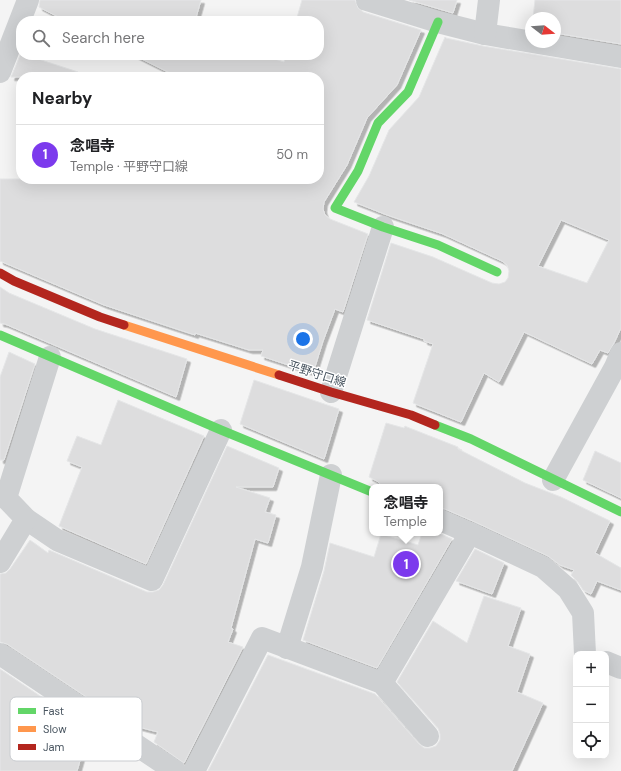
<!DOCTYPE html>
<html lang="en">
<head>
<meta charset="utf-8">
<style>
  body { margin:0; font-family:"DM Sans","Noto Sans JP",sans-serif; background:#f2f2f2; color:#202124 }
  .controls { position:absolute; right:12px; bottom:12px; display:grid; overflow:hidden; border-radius:8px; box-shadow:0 4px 16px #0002 }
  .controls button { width:36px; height:36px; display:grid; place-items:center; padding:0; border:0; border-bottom:1px solid #e0e0e0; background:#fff; color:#202124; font:20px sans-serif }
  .compass { position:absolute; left:525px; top:12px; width:36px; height:36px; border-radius:50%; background:#fff; box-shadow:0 4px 16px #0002; rotate:107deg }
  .you { position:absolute; left:303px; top:339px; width:14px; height:14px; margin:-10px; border:3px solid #fff; border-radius:50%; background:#1a73e8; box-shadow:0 0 0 6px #1a73e833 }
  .badge { display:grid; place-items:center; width:26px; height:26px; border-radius:50%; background:#7c3aed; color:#fff; font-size:13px; font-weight:700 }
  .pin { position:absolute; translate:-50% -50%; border:2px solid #fff; box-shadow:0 1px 4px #0006 }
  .popup { position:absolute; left:369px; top:484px; width:74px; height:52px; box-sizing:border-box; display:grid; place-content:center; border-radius:8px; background:#fff; filter:drop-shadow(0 1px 3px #0005); font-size:13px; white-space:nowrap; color:#757577 }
  .popup b { font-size:15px; color:#202124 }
  .popup::after { content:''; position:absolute; left:50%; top:100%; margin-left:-8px; border:8px solid transparent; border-top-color:#fff }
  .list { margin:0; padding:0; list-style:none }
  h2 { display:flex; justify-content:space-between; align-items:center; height:52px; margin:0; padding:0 16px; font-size:17px }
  h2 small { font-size:13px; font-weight:400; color:#757577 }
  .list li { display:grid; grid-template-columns:26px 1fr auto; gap:12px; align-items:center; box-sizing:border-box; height:60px; padding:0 16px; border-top:1px solid #e0e0e0 }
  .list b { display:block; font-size:15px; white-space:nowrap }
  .list p { margin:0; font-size:13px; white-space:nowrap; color:#757577 }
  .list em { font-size:13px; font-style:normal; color:#757577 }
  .icon { flex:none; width:22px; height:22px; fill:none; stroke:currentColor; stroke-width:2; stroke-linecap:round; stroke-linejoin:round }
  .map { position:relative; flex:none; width:621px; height:771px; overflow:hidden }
  .search { position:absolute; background:#fff; box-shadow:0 4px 16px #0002; left:16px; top:16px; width:308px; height:44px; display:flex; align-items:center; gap:10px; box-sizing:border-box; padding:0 14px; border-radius:16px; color:#757577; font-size:15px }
  .panel { position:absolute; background:#fff; box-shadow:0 4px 16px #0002; left:16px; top:72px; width:308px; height:112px; border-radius:16px }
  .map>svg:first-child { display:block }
  .building { fill:#ddddde; stroke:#e5e6e7; fill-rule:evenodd; filter:url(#shadow) }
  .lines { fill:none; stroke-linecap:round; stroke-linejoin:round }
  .street { stroke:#ced0d2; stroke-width:22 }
  .fast { stroke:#63d668; stroke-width:9 }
  .slow { stroke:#ff974d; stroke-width:9 }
  .jam { stroke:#b3261e; stroke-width:9 }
  .labels { text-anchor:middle; stroke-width:3; stroke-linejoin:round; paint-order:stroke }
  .street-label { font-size:12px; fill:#4a5661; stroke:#fff }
  .key { fill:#fff; stroke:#c9ccd0; stroke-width:1 }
  .key-label { font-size:11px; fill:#4a5661 }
</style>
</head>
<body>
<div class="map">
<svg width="621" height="771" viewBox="0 0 621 771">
  <defs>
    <filter id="shadow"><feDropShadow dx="3.5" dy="3.5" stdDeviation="0" flood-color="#0004"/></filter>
  </defs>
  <rect width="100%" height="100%" fill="#f4f4f4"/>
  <g class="building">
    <path d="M40,0H201L195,21H66L39,7Z"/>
    <path d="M302,0H355L358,8L363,12L421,30L397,85L367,118L347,165L324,202L323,209L325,215L330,219L368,234L343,312L335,309L323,341L313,373L261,356L263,350H249L195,333V335L104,305L0,261V179H319V77H178L134,55H262L284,62L286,55H319V21H296Z"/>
    <path d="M409,0H457L453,13Z"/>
    <path d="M535,0H621V44L555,33V18H533Z"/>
    <path d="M445,37L446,38L483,46L621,69V328L614,343L608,353L600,350L592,364L524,332L499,382L484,373L461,422L413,403L433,344L424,341V339L367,320L391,243L433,257L492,283L499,284L505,282L508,278L509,271L507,265L502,261L443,234L387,215L354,202L369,176L389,130L419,97ZM561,220L609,240L587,283L538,266Z"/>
    <path d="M21,53V55H26L78,72L77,77H11Z"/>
    <path d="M0,287L9,293L95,329L187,359L176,397L5,324L0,323Z"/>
    <path d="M9,352L35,364L4,460H0V377Z"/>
    <path d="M254,380L339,409L324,459L240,424Z"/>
    <path d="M118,400L204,436L146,564L59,526L82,467L67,461L77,436L101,445Z"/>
    <path d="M386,423L404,428L405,426L407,427L458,447V449L525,483L561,497L610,521L595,553L621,568V590L597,581L591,594L583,590L578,582L571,575L574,570L560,565L548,556L475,522L445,509L440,508V487H383L377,481L369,477Z"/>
    <path d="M227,446L279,468L273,487H236L270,498L265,512L276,515L268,543L255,539L231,628L233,629L228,642L243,647L184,763L154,742L158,732L127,724L7,644L0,642V574L6,573L10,569L30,540L48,553L49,550L147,592H153L159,590L163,585Z"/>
    <path d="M595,451L621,463V498L583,480Z"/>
    <path d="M422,533H439L452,539L377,668L303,640L324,571L330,543L374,557L381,534L418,545Z"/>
    <path d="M475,549L504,563L492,594L456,581Z"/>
    <path d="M484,596L521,608L508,646L530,654L517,692L543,703L512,771H208L268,655L375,694L419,744L424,748H430L436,746L440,740V734L438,728L397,682L433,621L467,643Z"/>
    <path d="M0,669L89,729L77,771H0Z"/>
  </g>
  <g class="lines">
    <g class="street">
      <path d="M367,0L438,22L485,34L621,57"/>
      <path d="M485,34L489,0"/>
      <path d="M0,72L28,0"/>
      <path d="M331,392L383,227"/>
      <path d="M553,480L615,367L621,353"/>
      <path d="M26,519L57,540L152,580L221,430"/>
      <path d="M440,520L470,533L543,567L568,589L583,613L585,654"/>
      <path d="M0,562L26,519L6,498L50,357"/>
      <path d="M287,648L312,567L331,475"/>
      <path d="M0,654L175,771"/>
      <path d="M606,662L621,668"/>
      <path d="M382,683L470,533"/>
      <path d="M194,771L262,638L382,683L428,736"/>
    </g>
    <g class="fast">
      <path d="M438,22L408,92L378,123L358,171L335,208L383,227L438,245L497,272"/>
      <path d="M0,335L221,430L372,492"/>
      <path d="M435,425L471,439L621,512"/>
    </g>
    <path class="slow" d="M124,325L279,375"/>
    <g class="jam">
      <path d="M0,273L14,281L100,317L124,325"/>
      <path d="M279,375L331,392L411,415L435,425"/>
    </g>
  </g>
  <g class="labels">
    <g class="street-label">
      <text transform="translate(317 374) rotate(18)" y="4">平野守口線</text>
    </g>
  </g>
  <rect x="10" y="697" width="132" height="64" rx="6" class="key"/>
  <rect x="18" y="708" width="18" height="6" fill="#63d668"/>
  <rect x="18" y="726" width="18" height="6" fill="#ff974d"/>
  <rect x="18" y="744" width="18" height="6" fill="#b3261e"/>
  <g class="key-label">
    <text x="43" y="715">Fast</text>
    <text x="43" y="733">Slow</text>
    <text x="43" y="751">Jam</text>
  </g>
</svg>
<div class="controls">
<button>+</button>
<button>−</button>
<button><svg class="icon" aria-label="locate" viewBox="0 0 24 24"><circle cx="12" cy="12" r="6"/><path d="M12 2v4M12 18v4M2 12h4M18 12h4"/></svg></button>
</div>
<svg class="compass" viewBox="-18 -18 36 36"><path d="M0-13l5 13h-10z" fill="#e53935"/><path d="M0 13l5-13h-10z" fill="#757577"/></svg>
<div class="you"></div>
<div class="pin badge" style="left:406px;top:564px">1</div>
<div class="popup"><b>念唱寺</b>Temple</div>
<div class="search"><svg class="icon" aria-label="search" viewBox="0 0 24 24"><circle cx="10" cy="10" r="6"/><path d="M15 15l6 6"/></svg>Search here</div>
<section class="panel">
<h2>Nearby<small></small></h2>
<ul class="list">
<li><span class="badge">1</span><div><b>念唱寺</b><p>Temple · 平野守口線</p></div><em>50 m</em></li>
</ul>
</section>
</div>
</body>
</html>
